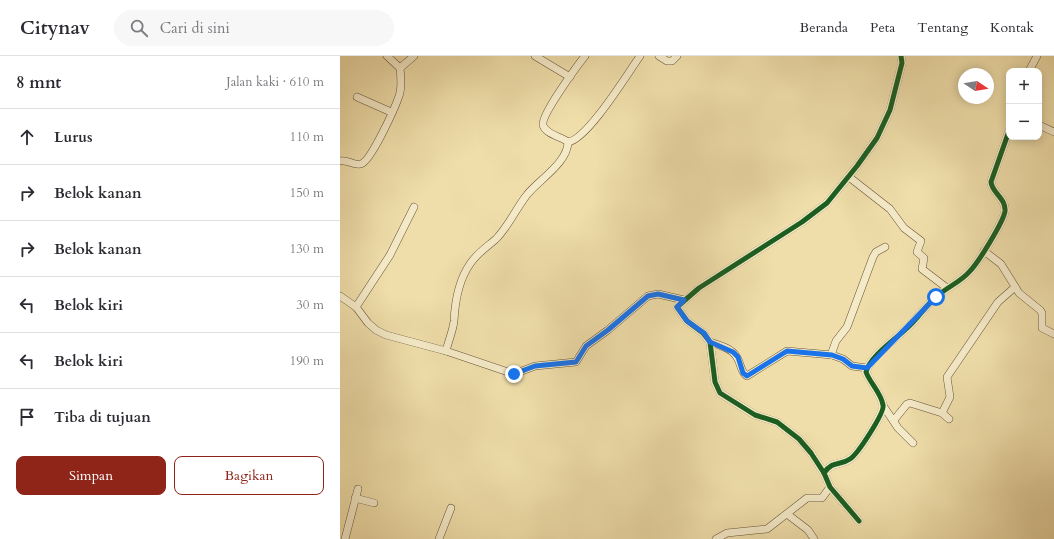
<!DOCTYPE html>
<html lang="id">
<head>
<meta charset="utf-8">
<style>
  body { margin:0; font-family:Cardo,serif; background:#f7f7f7; color:#2b2b33 }
  .controls { position:absolute; right:12px; top:12px; display:grid; overflow:hidden; border-radius:8px; box-shadow:0 2px 10px #0003 }
  .controls button { width:36px; height:36px; display:grid; place-items:center; padding:0; border:0; border-bottom:1px solid #e1e1e2; background:#fff; color:#2b2b33; font:20px sans-serif }
  .compass { position:absolute; left:618px; top:12px; width:36px; height:36px; border-radius:50%; background:#fff; box-shadow:0 2px 10px #0003; rotate:102deg }
  .stop { position:absolute; width:12px; height:12px; margin:-9px; border:3px solid #1a73e8; border-radius:50%; background:#fff }
  .stop.end { background:#1a73e8; border-color:#fff; box-shadow:0 1px 4px #0008 }
  .list { margin:0; padding:0; list-style:none }
  h2 { display:flex; justify-content:space-between; align-items:center; height:52px; margin:0; padding:0 16px; font-size:17px }
  h2 small { font-size:13px; font-weight:400; color:#7c7c81 }
  .list li { display:grid; grid-template-columns:26px 1fr auto; gap:12px; align-items:center; box-sizing:border-box; height:56px; padding:0 16px; border-top:1px solid #e1e1e2 }
  .list b { display:block; font-size:15px; white-space:nowrap }
  .list em { font-size:13px; font-style:normal; color:#7c7c81 }
  .actions { display:flex; gap:8px; padding:12px 16px }
  .actions a { flex:1; padding:9px 0; border:1px solid #8f2418; border-radius:8px; text-align:center; font-size:14px; color:#8f2418 }
  .actions .main { background:#8f2418; color:#fff }
  .icon { flex:none; width:22px; height:22px; fill:none; stroke:currentColor; stroke-width:2; stroke-linecap:round; stroke-linejoin:round }
  .map { position:relative; flex:none; width:714px; height:483px; overflow:hidden }
  header { display:flex; align-items:center; gap:24px; box-sizing:border-box; height:56px; padding:0 20px; background:#fff; border-bottom:1px solid #e1e1e2 }
  header strong { font-size:19px }
  nav { display:flex; gap:22px; margin-inline-start:auto; font-size:14px }
  .search { width:280px; height:36px; background:#f7f7f7; display:flex; align-items:center; gap:10px; box-sizing:border-box; padding:0 14px; border-radius:22px; color:#7c7c81; font-size:15px }
  main { display:flex }
  aside { flex:1; background:#fff }
  .map>svg:first-child { display:block }
  .lines { fill:none; stroke-linecap:round; stroke-linejoin:round }
  .street-casing { stroke:#64533a; stroke-width:8 }
  .street { stroke:#f5eac8; stroke-width:7 }
  .cycleway-casing { stroke:#f5eac8; stroke-width:8 }
  .cycleway { stroke:#1b5e20; stroke-width:5 }
  .route { stroke:#1a73e8; stroke-width:5 }
</style>
</head>
<body>
<header>
<strong>Citynav</strong>
<div class="search"><svg class="icon" aria-label="search" viewBox="0 0 24 24"><circle cx="10" cy="10" r="6"/><path d="M15 15l6 6"/></svg>Cari di sini</div>
<nav><a>Beranda</a><a>Peta</a><a>Tentang</a><a>Kontak</a></nav>
</header>
<main>
<aside>
<h2>8 mnt<small>Jalan kaki · 610 m</small></h2>
<ul class="list">
<li><svg class="icon" aria-label="ahead" viewBox="0 0 24 24"><path d="M12 20V5M6 11l6-6 6 6"/></svg><div><b>Lurus</b></div><em>110 m</em></li>
<li><svg class="icon" aria-label="right" viewBox="0 0 24 24"><path d="M7 20v-9h11M14 6l5 5-5 5"/></svg><div><b>Belok kanan</b></div><em>150 m</em></li>
<li><svg class="icon" aria-label="right" viewBox="0 0 24 24"><path d="M7 20v-9h11M14 6l5 5-5 5"/></svg><div><b>Belok kanan</b></div><em>130 m</em></li>
<li><svg class="icon" aria-label="left" viewBox="0 0 24 24"><path d="M17 20v-9H6M10 6l-5 5 5 5"/></svg><div><b>Belok kiri</b></div><em>30 m</em></li>
<li><svg class="icon" aria-label="left" viewBox="0 0 24 24"><path d="M17 20v-9H6M10 6l-5 5 5 5"/></svg><div><b>Belok kiri</b></div><em>190 m</em></li>
<li><svg class="icon" aria-label="arrive" viewBox="0 0 24 24"><path d="M6 21V4h12l-3 4 3 4H6"/></svg><div><b>Tiba di tujuan</b></div></li>
</ul>
<div class="actions"><a class="main">Simpan</a><a>Bagikan</a></div>
</aside>
<div class="map">
<svg width="714" height="483" viewBox="0 0 714 483">
  <rect width="100%" height="100%" fill="#efdeaa"/>
  <filter id="stains"><feTurbulence type="fractalNoise" baseFrequency=".005" numOctaves="4"/><feColorMatrix values="0 0 0 0 .2 0 0 0 0 .09 0 0 0 0 .02 0 0 0 .5 -.17"/></filter>
  <radialGradient id="worn" r=".72"><stop offset=".6" stop-color="#630" stop-opacity="0"/><stop offset="1" stop-color="#630" stop-opacity=".3"/></radialGradient>
  <g class="lines">
    <g class="street-casing">
      <g id="street">
        <path d="M195,0L230,21"/>
        <path d="M319,0L327,5H332L337,0"/>
        <path d="M60,12L74,0"/>
        <path d="M689,15L697,0"/>
        <path d="M17,41L51,56"/>
        <path d="M699,69L714,76"/>
        <path d="M228,86C247,84 288,17 300,0"/>
        <path d="M0,105C7,103 14,110 21,108C31,105 55,52 59,40C62,32 61,21 60,12L47,0"/>
        <path d="M509,121L550,153L564,172L581,185L577,196L584,202L582,213L607,232"/>
        <path d="M644,195L661,208L679,237L700,254L702,257V272L714,278"/>
        <path d="M0,240L16,251L28,267L36,274L46,279L106,295L171,317L174,318L195,310L236,306L246,290L268,274L308,240L318,238L344,244"/>
        <path d="M16,251L50,199L74,151"/>
        <path d="M370,286C379,289 391,292 396,300C401,306 400,316 407,320L447,295L492,299L503,303L512,310L527,312"/>
        <path d="M106,295C108,286 113,275 114,265C115,246 118,225 130,208C137,197 147,191 156,183C168,171 176,153 186,140C197,125 228,107 228,86C222,81 205,78 203,69C201,59 237,10 245,0"/>
        <path d="M491,299L496,285L507,271L533,201L536,196L545,191"/>
        <path d="M544,351L558,372L573,387"/>
        <path d="M602,357L610,341L607,321L658,246L675,231"/>
        <path d="M554,364L567,348L570,347L602,357L609,363"/>
        <path d="M484,417C493,404 500,410 510,403C518,398 545,356 543,349C541,337 530,327 526,316C530,300 556,283 567,272C578,263 585,250 596,241C607,231 621,226 630,215C638,207 664,165 665,155C666,142 652,137 651,126L669,75"/>
        <path d="M15,442L34,447"/>
        <path d="M447,458L468,474L474,483"/>
        <path d="M519,465L490,431L484,417L471,397L459,383L437,366L415,359L380,337L375,326L370,286L363,277L347,265L337,251L359,232L462,166L487,147L517,110L537,82L550,54L562,7L561,0"/>
        <path d="M5,483L18,433"/>
        <path d="M99,483L111,452"/>
        <path d="M376,483L387,477L427,473L467,442H482L490,431"/>
      </g>
    </g>
    <use href="#street" class="street"/>
    <g class="cycleway-casing">
      <g id="cycleway">
        <path d="M484,417C493,404 500,410 510,403C518,398 545,356 543,349C541,337 530,327 526,316C530,300 556,283 567,272C578,263 585,250 596,241C607,231 621,226 630,215C638,207 664,165 665,155C666,142 652,137 651,126L669,75"/>
        <path d="M519,465L490,431L484,417L471,397L459,383L437,366L415,359L380,337L375,326L370,286L363,277L347,265L337,251L359,232L462,166L487,147L517,110L537,82L550,54L562,7L561,0"/>
      </g>
    </g>
    <use href="#cycleway" class="cycleway"/>
  </g>
  <g class="lines">
    <path class="route" d="M174,318L195,310L236,306L246,290L268,274L308,240L318,238L344,244L337,251L347,265L364,277L370,286L393,296L398,301L403,317L407,320L447,295L492,299L503,303L512,310L527,312L596,241"/>
  </g>
  <rect width="100%" height="100%" filter="url(#stains)"/>
  <rect width="100%" height="100%" fill="url(#worn)"/>
</svg>
<div class="controls">
<button>+</button>
<button>−</button>
</div>
<svg class="compass" viewBox="-18 -18 36 36"><path d="M0-13l5 13h-10z" fill="#e53935"/><path d="M0 13l5-13h-10z" fill="#7c7c81"/></svg>
<div class="stop" style="left:596px;top:241px"></div>
<div class="stop end" style="left:174px;top:318px"></div>
</div>
</main>
</body>
</html>
